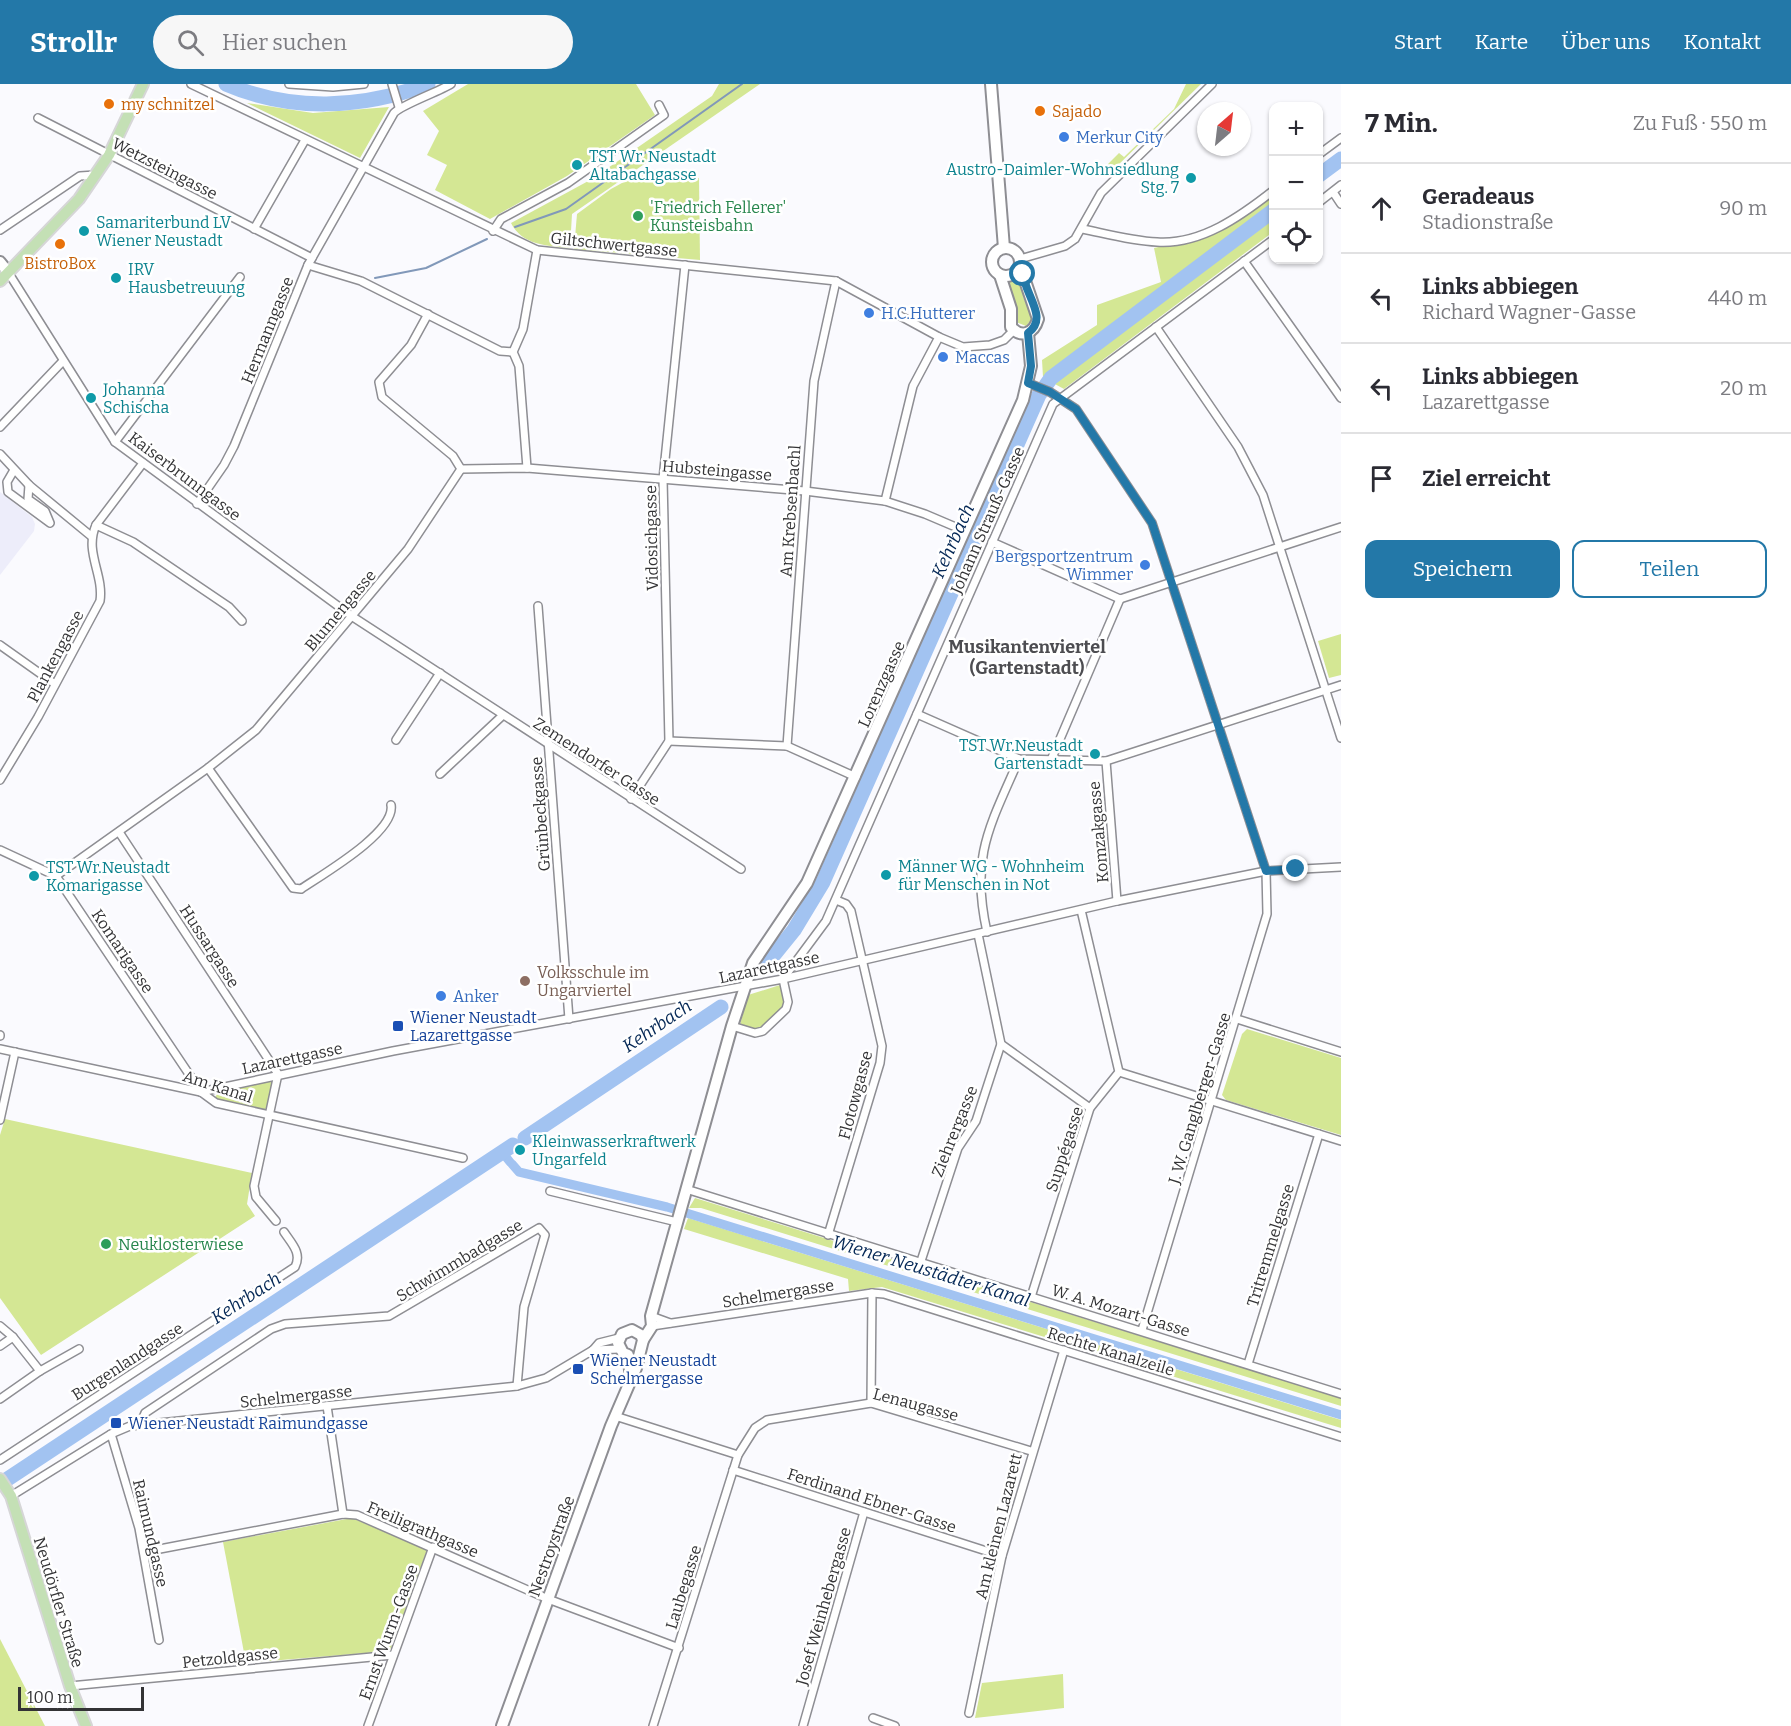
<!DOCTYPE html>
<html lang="de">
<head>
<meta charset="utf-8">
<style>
  body { margin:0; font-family:Bitter,serif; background:#f7f7f7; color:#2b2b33 }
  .controls { position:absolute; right:18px; top:18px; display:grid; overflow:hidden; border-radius:12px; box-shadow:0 2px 4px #0004 }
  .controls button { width:54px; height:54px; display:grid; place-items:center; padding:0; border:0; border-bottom:2px solid #e1e1e2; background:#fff; color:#2b2b33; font:30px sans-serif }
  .compass { position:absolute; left:1197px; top:18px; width:54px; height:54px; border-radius:50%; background:#fff; box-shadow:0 2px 4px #0004; rotate:28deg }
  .scale { position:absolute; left:18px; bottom:15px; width:126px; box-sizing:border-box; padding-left:6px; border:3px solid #333335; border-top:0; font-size:16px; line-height:21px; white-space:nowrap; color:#333335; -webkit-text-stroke:4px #fff; paint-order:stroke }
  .stop { position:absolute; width:18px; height:18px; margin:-14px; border:4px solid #2378a8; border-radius:50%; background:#fff }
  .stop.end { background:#2378a8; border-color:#fff; box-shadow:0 2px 6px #0008 }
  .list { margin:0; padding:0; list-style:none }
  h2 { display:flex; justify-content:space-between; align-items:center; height:78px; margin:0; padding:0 24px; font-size:26px }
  h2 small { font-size:20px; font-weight:400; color:#7c7c81 }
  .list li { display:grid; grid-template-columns:39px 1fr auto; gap:18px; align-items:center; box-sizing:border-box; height:90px; padding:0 24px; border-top:2px solid #e1e1e2 }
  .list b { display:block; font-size:22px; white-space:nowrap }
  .list p { margin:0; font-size:20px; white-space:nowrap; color:#7c7c81 }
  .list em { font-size:20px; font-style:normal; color:#7c7c81 }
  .actions { display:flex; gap:12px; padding:18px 24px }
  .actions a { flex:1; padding:14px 0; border:2px solid #2378a8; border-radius:12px; text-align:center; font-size:21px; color:#2378a8 }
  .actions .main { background:#2378a8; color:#fff }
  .icon { flex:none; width:33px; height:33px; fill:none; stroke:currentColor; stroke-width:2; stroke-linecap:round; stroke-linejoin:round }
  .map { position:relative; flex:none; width:1341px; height:1642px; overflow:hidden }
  header { display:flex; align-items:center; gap:36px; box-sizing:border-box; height:84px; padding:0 30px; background:#2378a8; color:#fff }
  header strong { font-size:28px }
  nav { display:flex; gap:33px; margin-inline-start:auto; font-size:21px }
  .search { width:420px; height:54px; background:#f7f7f7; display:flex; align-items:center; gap:15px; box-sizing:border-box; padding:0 21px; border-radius:33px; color:#7c7c81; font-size:22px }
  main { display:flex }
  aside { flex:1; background:#fff }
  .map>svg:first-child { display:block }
  .built { fill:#ededfa }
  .green { fill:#d4e794 }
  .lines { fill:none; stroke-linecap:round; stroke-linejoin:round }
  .stream { stroke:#8198b9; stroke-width:2 }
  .canal { stroke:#a2c3f1; stroke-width:9 }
  .river { stroke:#a2c3f1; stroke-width:15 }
  .street-casing { stroke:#8e8e93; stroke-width:10 }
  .secondary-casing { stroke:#8e8e93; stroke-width:14 }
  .primary-casing { stroke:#d6d6d7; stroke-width:14 }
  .street { stroke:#fff; stroke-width:7 }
  .secondary { stroke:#fff; stroke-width:10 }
  .primary { stroke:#c4e0b5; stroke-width:10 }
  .route { stroke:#2378a8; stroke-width:8 }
  .food-dot { fill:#e8710a; stroke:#fff; stroke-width:2 }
  .shop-dot { fill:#3f7fe0; stroke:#fff; stroke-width:2 }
  .culture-dot { fill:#0f9aa8; stroke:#fff; stroke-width:2 }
  .leisure-dot { fill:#2e9e5b; stroke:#fff; stroke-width:2 }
  .education-dot { fill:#8d6e63; stroke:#fff; stroke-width:2 }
  .transit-dot { fill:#1a4fb4; stroke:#fff; stroke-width:2 }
  .labels { text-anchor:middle; stroke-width:5; stroke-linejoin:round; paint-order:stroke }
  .food-label { font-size:16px; fill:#c56008; stroke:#fff; text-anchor:start }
  .shop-label { font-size:16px; fill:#366cbe; stroke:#fff; text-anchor:start }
  .culture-label { font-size:16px; fill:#0d838f; stroke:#fff; text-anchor:start }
  .street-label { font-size:16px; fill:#333335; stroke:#fff }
  .leisure-label { font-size:16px; fill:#27864d; stroke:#fff; text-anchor:start }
  .education-label { font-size:16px; fill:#785e54; stroke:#fff; text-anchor:start }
  .transit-label { font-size:16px; fill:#164399; stroke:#fff; text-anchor:start }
  .water-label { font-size:18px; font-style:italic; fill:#042755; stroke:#fff }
  .neighbourhood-label { font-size:18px; font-weight:bold; fill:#4d4d51; stroke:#fff }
</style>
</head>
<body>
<header>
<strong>Strollr</strong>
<div class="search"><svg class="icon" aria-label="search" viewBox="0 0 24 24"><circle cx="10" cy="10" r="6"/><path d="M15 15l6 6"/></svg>Hier suchen</div>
<nav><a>Start</a><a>Karte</a><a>Über uns</a><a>Kontakt</a></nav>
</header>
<main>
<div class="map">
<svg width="1341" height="1642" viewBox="0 0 1341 1642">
  <rect width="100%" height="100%" fill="#fafafe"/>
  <path class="built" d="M0,408L32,433L35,440L34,447L0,491Z"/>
  <g class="green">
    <path d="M468,0H636L655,31L567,92L490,135L435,106L447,81L427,71L439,47L423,27Z"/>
    <path d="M719,0H760L572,130L570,164C547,162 522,161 511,139L592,95L712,12Z"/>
    <path d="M1186,0H1201L1112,87L1107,81L1119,69L1124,73L1174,25Z"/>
    <path d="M247,19L313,29L389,23L360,74Z"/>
    <path d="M642,88L699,94L700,176L574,165L577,130L611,105Z"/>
    <path d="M1273,108V121L1043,293L1042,276L1097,241V221L1161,198L1154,164L1198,154Z"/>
    <path d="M1273,134V148L1064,305L1053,299Z"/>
    <path d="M1019,189L1024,215L1032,235L1026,242L1016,238L1014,218L1006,196Z"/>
    <path d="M1341,550V591L1329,594L1318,557Z"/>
    <path d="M780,901L784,918L783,923L761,943L754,945L740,941L748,911Z"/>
    <path d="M1247,945L1341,974V1051L1226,1016L1222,1011L1242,950Z"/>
    <path d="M268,997L273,999L269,1022L264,1026L234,1021L215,1014L218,1008Z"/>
    <path d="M5,1035L252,1089L247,1120L255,1132L41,1271L0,1214V1051Z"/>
    <path d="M695,1114L1341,1314V1322L701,1124H689Z"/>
    <path d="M688,1134L1341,1336V1344L882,1203L849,1207L848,1195L684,1145Z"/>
    <path d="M352,1434L427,1466L390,1567L246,1579L223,1458Z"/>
    <path d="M0,1555L45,1642H0Z"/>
    <path d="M1063,1590L1064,1624L975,1634L982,1599Z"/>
  </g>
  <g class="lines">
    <g class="stream">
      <path d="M515,143L566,125L742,0"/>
      <path d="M375,194L426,184L487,155"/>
    </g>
    <g class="canal">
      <path d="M502,1068L510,1078"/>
      <path d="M512,1080L519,1088L667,1123L1341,1331"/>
    </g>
    <g class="river">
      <path d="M226,0C291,28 362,25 428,0"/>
      <path d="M1318,92L1341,75"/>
      <path d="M764,883L794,846L823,798L1039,311L1051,294L1274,126"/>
      <path d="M525,1054L721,923"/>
      <path d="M0,1400L513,1061"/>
    </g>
    <g class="street-casing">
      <g id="street">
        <path d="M191,0L537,166L836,197L939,253L963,263L990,261L1004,256L1013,247"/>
        <path d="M289,0L333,3L364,0"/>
        <path d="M392,0L399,23"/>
        <path d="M38,34L312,174"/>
        <path d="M1318,71L1341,54"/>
        <path d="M1333,108L1341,120"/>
        <path d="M1318,119L1341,101"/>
        <path d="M254,145L305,56"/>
        <path d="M1083,145C1107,150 1132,157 1157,158C1201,161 1241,132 1274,106"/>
        <path d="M0,146L80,92L95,91"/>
        <path d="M493,147L501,135L568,99L664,31L659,21"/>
        <path d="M1020,175L1065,162L1075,155L1101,109L1212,0"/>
        <path d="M1244,177L1341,314"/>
        <path d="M308,181L361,197L500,267L513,268"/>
        <path d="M8,188L115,358L353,533L741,785"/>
        <path d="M1156,243L1238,363L1263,411L1341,654"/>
        <path d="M1028,299L1050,308L1076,325L1152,439L1266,787L1267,830L1142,1246"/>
        <path d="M0,343L63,277"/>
        <path d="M115,358L240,193"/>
        <path d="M0,370L29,401L91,452"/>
        <path d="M527,384L519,282L513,268L523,245L537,166"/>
        <path d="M461,385L527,384L805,407L885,417L925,430L965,447"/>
        <path d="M14,386L7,398L8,408L50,439L45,427L28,415L29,401"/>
        <path d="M885,417L913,302L939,253"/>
        <path d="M197,420L224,381L234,362L308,181L394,29C401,21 438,8 451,0"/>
        <path d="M96,441L133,458L229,523L242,537"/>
        <path d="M992,458L1120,515L1341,443"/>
        <path d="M538,522L569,935"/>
        <path d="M0,561L55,600"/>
        <path d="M917,630L1019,675L1106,677L1341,601"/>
        <path d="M396,656L440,589"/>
        <path d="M669,657L787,662L856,693"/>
        <path d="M787,662L814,297L836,197"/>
        <path d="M1051,676L1120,515"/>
        <path d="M1106,677L1117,817"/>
        <path d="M208,684L293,804L301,805C323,790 396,748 391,721"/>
        <path d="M440,690L502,632"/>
        <path d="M0,696L38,633L100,517C104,490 84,468 96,441L143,379"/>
        <path d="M631,715L669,657L663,395L685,181"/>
        <path d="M119,748L278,990L254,1102L256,1113L276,1137"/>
        <path d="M0,766L56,792L201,1008"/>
        <path d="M56,792L208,684L256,646L408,465L461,385L453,372L382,313L379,298L411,261L428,230"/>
        <path d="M987,848C970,772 990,742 1019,675"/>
        <path d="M978,850L1001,960L1090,1024"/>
        <path d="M1237,935L1341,968"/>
        <path d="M732,942L755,949L763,947L786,925L788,918L783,895L826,837L1053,320L1274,155"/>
        <path d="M0,951V952"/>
        <path d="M0,965L201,1008L216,1019L463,1074"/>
        <path d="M1119,988L1341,1057"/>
        <path d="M201,1008L393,967L783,895L1117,817L1266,787L1341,783"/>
        <path d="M0,1036L15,968"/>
        <path d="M686,1105L1341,1310"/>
        <path d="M550,1107L677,1138"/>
        <path d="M828,1151L880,979L882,962L851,827L846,820L836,816"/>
        <path d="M920,1180L958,1064L976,1037L1001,960"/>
        <path d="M1031,1213L1090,1024L1119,988L1081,826"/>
        <path d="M651,1232L670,1239"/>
        <path d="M0,1242L13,1253L40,1287"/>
        <path d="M652,1242L872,1209L884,1210L1341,1353"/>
        <path d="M0,1262L13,1253"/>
        <path d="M593,1266L620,1265"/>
        <path d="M1248,1280L1319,1050"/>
        <path d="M0,1315L40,1287L79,1265"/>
        <path d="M871,1319L872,1209"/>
        <path d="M327,1322L343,1430"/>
        <path d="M615,1332L738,1371"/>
        <path d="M140,1341L145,1329L271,1245L285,1240L389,1232L539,1144L545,1151L524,1223L517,1302"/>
        <path d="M111,1350L139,1444L159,1556"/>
        <path d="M0,1376L295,1183C302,1169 292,1160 284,1148"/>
        <path d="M733,1386L1002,1472"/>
        <path d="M11,1412L111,1350L130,1342L517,1302L546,1294L593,1266L599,1259L619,1254"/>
        <path d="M144,1468L343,1430L357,1431L548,1515L679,1564"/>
        <path d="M70,1602L393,1571"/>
        <path d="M969,1629L1002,1472L1064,1266"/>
        <path d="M873,1634L895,1642"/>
        <path d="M368,1642L433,1463"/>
        <path d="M653,1642L738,1371L755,1344L767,1336L871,1319L1031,1367"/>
        <path d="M803,1642L864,1428"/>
      </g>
    </g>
    <g class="secondary-casing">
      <g id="secondary">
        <path d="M991,0L1004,164"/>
        <circle cx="1006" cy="178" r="14"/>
        <path d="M0,178L8,188"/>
        <path d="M1000,191L1011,225V243C1022,255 1034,249 1038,235L1020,182"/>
        <path d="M643,1256L652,1242L651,1232L732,942L753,879L807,799L1023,316L1031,282L1028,249"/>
        <path d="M502,1642L611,1342L636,1284L643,1256L641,1251L632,1246L622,1250L618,1259L623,1269L628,1271L631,1293"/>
      </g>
    </g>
    <g class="primary-casing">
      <g id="primary">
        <path d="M0,197L79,115L109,71L143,0"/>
        <path d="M0,1395L11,1412L70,1602L86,1642"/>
      </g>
    </g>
    <use href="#street" class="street"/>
    <use href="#secondary" class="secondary"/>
    <use href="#primary" class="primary"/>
  </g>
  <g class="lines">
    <path class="route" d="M1023,190C1025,211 1049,234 1028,249L1031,282L1028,299L1050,308L1076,325L1152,439L1266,787L1296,785"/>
  </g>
  <g class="food-dot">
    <circle cx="109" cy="20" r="6"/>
    <circle cx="1040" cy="27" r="6"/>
    <circle cx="60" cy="160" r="6"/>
  </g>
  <g class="shop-dot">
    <circle cx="1064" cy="53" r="6"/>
    <circle cx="869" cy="229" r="6"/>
    <circle cx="943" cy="273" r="6"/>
    <circle cx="1145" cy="481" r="6"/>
    <circle cx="441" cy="912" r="6"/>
  </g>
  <g class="culture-dot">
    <circle cx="577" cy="81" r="6"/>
    <circle cx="1191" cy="94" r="6"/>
    <circle cx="84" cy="147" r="6"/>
    <circle cx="116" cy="194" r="6"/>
    <circle cx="91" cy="314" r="6"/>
    <circle cx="1095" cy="670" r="6"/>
    <circle cx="886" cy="791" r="6"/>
    <circle cx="34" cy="792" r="6"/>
    <circle cx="520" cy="1066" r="6"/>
  </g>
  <g class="leisure-dot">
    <circle cx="638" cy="132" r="6"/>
    <circle cx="106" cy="1160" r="6"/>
  </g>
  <circle class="education-dot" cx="525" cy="897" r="6"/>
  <g class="transit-dot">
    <rect x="392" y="936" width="12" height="12" rx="3"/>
    <rect x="572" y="1279" width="12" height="12" rx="3"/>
    <rect x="110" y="1333" width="12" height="12" rx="3"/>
  </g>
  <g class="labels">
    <g class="food-label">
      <text x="121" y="26">my schnitzel</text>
      <text x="1052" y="33">Sajado</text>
      <text x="60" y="185" text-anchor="middle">BistroBox</text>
    </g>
    <g class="shop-label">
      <text x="1076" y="59">Merkur City</text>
      <text x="881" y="235">H.C.Hutterer</text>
      <text x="955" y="279">Maccas</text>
      <text x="1133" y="478" text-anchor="end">Bergsportzentrum<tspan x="1133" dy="18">Wimmer</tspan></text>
      <text x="453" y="918">Anker</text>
    </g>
    <g class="culture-label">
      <text x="589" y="78">TST Wr. Neustadt<tspan x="589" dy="18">Altabachgasse</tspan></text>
      <text x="1179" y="91" text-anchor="end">Austro-Daimler-Wohnsiedlung<tspan x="1179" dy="18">Stg. 7</tspan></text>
      <text x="96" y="144">Samariterbund LV<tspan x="96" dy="18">Wiener Neustadt</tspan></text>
      <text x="128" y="191">IRV<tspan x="128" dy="18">Hausbetreuung</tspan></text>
      <text x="103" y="311">Johanna<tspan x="103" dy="18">Schischa</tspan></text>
      <text x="1083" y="667" text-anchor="end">TST Wr.Neustadt<tspan x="1083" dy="18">Gartenstadt</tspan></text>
      <text x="898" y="788">Männer WG - Wohnheim<tspan x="898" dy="18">für Menschen in Not</tspan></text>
      <text x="46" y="789">TST Wr.Neustadt<tspan x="46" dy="18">Komarigasse</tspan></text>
      <text x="532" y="1063">Kleinwasserkraftwerk<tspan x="532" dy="18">Ungarfeld</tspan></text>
    </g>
    <g class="street-label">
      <text transform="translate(165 84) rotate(27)" y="6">Wetzsteingasse</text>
      <text transform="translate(614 160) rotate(6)" y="6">Giltschwertgasse</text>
      <text transform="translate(267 246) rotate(-68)" y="6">Hermanngasse</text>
      <text transform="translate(717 386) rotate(5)" y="6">Hubsteingasse</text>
      <text transform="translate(185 392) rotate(37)" y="6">Kaiserbrunngasse</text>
      <text transform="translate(790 427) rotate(-86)" y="6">Am Krebsenbachl</text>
      <text transform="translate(987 436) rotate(-66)" y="6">Johann Strauß-Gasse</text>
      <text transform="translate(651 454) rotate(-91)" y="6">Vidosichgasse</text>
      <text transform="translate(340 526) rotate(-50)" y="6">Blumengasse</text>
      <text transform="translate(55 572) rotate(-62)" y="6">Plankengasse</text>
      <text transform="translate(881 600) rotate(-66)" y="6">Lorenzgasse</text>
      <text transform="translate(597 677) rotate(33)" y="6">Zemendorfer Gasse</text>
      <text transform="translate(540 730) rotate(-94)" y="6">Grünbeckgasse</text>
      <text transform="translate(1098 748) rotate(-95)" y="6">Komzakgasse</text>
      <text transform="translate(210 862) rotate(57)" y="6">Hussargasse</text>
      <text transform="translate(123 867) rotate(56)" y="6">Komarigasse</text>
      <text transform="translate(769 883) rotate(-12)" y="6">Lazarettgasse</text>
      <text transform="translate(292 974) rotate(-12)" y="6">Lazarettgasse</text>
      <text transform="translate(218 1002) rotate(18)" y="6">Am Kanal</text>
      <text transform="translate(855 1011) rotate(-75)" y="6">Flotowgasse</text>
      <text transform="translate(1199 1014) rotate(-73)" y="6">J. W. Ganglberger-Gasse</text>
      <text transform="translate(954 1047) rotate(-68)" y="6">Ziehrergasse</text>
      <text transform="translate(1064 1065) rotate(-72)" y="6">Suppégasse</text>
      <text transform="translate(1270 1161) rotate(-73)" y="6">Tritremmelgasse</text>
      <text transform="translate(459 1176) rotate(-31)" y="6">Schwimmbadgasse</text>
      <text transform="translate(778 1209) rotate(-9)" y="6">Schelmergasse</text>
      <text transform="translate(1121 1226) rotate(17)" y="6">W. A. Mozart-Gasse</text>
      <text transform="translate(1111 1267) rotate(17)" y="6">Rechte Kanalzeile</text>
      <text transform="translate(127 1277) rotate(-33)" y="6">Burgenlandgasse</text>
      <text transform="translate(296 1312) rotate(-6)" y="6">Schelmergasse</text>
      <text transform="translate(916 1320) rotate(15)" y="6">Lenaugasse</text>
      <text transform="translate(872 1416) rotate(18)" y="6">Ferdinand Ebner-Gasse</text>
      <text transform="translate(998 1442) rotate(-76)" y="6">Am kleinen Lazarett</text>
      <text transform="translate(423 1445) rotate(23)" y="6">Freiligrathgasse</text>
      <text transform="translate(151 1449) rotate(77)" y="6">Raimundgasse</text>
      <text transform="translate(551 1462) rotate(-70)" y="6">Nestroystraße</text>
      <text transform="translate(683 1503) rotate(-73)" y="6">Laubegasse</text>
      <text transform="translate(59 1518) rotate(73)" y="6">Neudörfler Straße</text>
      <text transform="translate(823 1522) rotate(-74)" y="6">Josef Weinhebergasse</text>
      <text transform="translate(388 1548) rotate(-70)" y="6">Ernst Wurm-Gasse</text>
      <text transform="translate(230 1573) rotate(-6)" y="6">Petzoldgasse</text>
    </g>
    <g class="leisure-label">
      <text x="650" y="129">'Friedrich Fellerer'<tspan x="650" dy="18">Kunsteisbahn</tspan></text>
      <text x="118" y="1166">Neuklosterwiese</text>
    </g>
    <g class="education-label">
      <text x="537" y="894">Volksschule im<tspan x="537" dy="18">Ungarviertel</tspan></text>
    </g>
    <g class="transit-label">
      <text x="410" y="939">Wiener Neustadt<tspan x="410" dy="18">Lazarettgasse</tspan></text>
      <text x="590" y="1282">Wiener Neustadt<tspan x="590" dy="18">Schelmergasse</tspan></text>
      <text x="128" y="1345">Wiener Neustadt Raimundgasse</text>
    </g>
    <g class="water-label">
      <text transform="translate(953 457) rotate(-66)" y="6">Kehrbach</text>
      <text transform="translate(657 942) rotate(-34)" y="6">Kehrbach</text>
      <text transform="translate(931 1187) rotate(17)" y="6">Wiener Neustädter Kanal</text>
      <text transform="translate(246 1214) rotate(-33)" y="6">Kehrbach</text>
    </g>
    <g class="neighbourhood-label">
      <text x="1027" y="569">Musikantenviertel<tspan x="1027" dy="21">(Gartenstadt)</tspan></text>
    </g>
  </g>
</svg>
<div class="controls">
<button>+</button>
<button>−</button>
<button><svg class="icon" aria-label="locate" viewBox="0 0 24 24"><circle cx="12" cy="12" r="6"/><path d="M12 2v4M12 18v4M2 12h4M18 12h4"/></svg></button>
</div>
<svg class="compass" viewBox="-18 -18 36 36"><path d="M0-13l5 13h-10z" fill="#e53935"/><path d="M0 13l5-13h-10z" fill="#7c7c81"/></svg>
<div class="scale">100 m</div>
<div class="stop" style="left:1023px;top:190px"></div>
<div class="stop end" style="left:1296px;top:785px"></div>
</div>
<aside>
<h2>7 Min.<small>Zu Fuß · 550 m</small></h2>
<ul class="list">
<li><svg class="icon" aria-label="ahead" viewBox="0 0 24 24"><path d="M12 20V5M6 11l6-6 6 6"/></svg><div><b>Geradeaus</b><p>Stadionstraße</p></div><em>90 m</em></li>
<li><svg class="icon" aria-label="left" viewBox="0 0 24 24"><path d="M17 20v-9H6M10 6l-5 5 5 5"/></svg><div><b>Links abbiegen</b><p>Richard Wagner-Gasse</p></div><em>440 m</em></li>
<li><svg class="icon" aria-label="left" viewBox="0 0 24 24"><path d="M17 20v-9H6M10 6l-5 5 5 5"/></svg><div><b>Links abbiegen</b><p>Lazarettgasse</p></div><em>20 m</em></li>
<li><svg class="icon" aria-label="arrive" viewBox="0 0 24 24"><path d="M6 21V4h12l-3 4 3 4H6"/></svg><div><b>Ziel erreicht</b></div></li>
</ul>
<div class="actions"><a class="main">Speichern</a><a>Teilen</a></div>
</aside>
</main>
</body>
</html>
